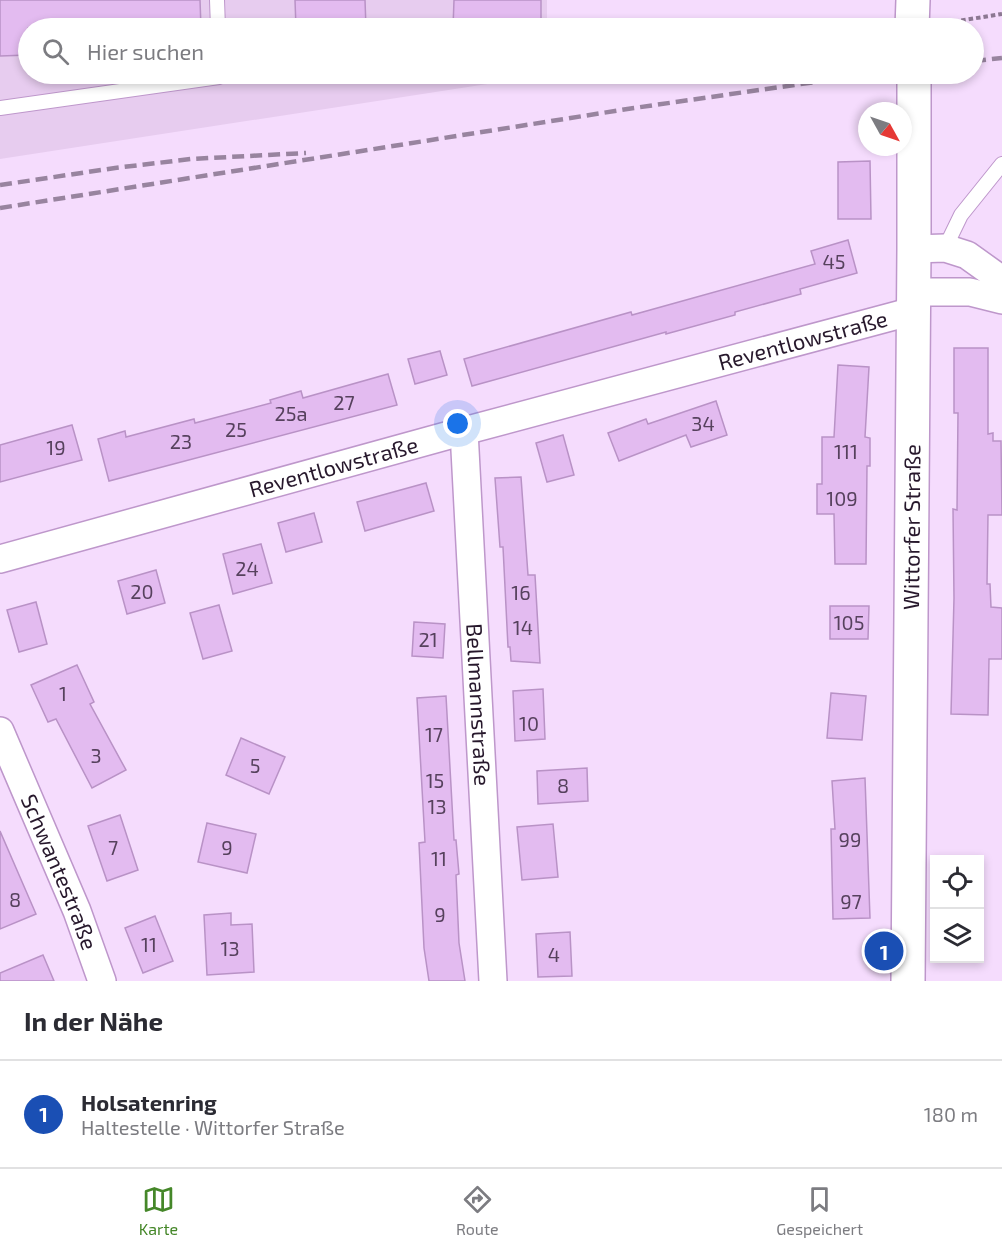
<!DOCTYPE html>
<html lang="de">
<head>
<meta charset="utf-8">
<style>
  body { margin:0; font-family:"Exo 2",sans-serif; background:#f7f7f7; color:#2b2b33 }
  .controls { position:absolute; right:18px; bottom:18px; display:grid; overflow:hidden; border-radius:0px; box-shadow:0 3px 9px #0003 }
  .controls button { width:54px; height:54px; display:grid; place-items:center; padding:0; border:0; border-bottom:2px solid #e1e1e2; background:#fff; color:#2b2b33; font:30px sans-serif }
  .compass { position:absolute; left:858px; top:102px; width:54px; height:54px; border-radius:50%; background:#fff; box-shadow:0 3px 9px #0003; rotate:130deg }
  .you { position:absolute; left:458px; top:424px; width:21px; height:21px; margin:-15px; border:4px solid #fff; border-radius:50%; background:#1a73e8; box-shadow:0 0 0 9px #1a73e833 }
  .badge { display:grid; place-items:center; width:39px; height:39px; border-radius:50%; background:#458729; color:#fff; font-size:20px; font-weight:700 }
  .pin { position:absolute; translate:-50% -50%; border:3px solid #fff; box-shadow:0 2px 6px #0006 }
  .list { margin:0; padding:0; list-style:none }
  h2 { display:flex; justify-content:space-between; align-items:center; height:78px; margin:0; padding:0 24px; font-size:26px }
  h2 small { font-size:20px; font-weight:400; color:#7c7c81 }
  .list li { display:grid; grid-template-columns:39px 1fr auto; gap:18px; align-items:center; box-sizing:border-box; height:108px; padding:0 24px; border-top:2px solid #e1e1e2 }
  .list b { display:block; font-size:22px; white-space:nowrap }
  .list p { margin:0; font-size:20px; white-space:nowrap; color:#7c7c81 }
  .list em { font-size:20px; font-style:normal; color:#7c7c81 }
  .icon { flex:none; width:33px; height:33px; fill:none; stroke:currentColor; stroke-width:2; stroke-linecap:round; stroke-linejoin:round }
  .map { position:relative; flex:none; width:1002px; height:981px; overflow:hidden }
  .search { position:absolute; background:#fff; box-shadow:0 3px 9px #0003; left:18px; right:18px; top:18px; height:66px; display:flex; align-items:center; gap:15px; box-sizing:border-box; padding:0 21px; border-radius:33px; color:#7c7c81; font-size:22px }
  .sheet { height:186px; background:#fff }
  nav { display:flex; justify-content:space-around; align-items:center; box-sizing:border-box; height:84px; border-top:2px solid #e1e1e2; background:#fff; font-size:16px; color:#7c7c81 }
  nav a { display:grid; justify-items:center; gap:3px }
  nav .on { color:#458729 }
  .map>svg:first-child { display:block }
  .built { fill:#e7ccef }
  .building { fill:#e3bbf0; stroke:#b992c6; stroke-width:1.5 }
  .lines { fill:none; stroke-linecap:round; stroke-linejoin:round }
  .service-casing { stroke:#be97cb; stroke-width:16 }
  .minor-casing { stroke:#be97cb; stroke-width:30 }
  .tertiary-casing { stroke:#be97cb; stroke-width:36 }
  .path { stroke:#8c7892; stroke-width:4; stroke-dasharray:4.5 3; stroke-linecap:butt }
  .service { stroke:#fff; stroke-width:14 }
  .minor { stroke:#fff; stroke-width:27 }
  .tertiary { stroke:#fff; stroke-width:33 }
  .rail { stroke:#98849f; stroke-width:4.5; stroke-dasharray:12 6; stroke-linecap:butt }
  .labels { text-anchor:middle; stroke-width:6; stroke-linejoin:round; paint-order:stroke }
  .number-label { font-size:20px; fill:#56415d }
  .street-label { font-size:22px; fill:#27182c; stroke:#fff }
</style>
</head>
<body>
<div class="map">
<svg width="1002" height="981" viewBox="0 0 1002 981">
  <rect width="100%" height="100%" fill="#f5dcfd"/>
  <path class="built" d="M0,0H547V28H28V74H546V75L0,159Z"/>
  <g class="building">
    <path d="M0,0H200L201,28H28V55L0,56Z"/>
    <path d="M295,0H365L366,28H296Z"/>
    <path d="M454,0H541V28H453Z"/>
    <path d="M870,161L871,219H838V162Z"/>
    <path d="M848,240L857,273L800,289L801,294L735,312V315L666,334V332L472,386L464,359L631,312L632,315L815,264L811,251Z"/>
    <path d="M954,348H988V434L993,433V441H1001L1002,515H988L987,584H990L991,607L1002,608V659H989L988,715L951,714L954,598L953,509L957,510L958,413H954Z"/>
    <path d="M440,351L447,375L415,384L408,359Z"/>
    <path d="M838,365L869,367L865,437L870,438V466H867L866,564H835L834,514H817V484H822V437H834Z"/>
    <path d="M388,374L397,405L109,481L98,439L125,431L126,437L194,419L195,423L271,403L270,400L301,391L303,398Z"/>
    <path d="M716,401L727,435L691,447L686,435L619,461L608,433L646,419L648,424Z"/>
    <path d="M72,425L82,460L0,482V445Z"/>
    <path d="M563,435L574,475L547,482L536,443Z"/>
    <path d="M521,477L528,575H535L540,663L511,661L510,647H508L503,547H500L495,478Z"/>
    <path d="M426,483L434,511L365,531L357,502Z"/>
    <path d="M314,513L322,542L286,552L278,523Z"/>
    <path d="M261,544L272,583L233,594L223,554Z"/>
    <path d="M156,570L165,603L127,614L118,581Z"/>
    <path d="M36,602L47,644L19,652L7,610Z"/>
    <path d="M219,605L232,651L203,659L190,613Z"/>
    <path d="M830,606H869L868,639H830Z"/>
    <path d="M414,622L445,624L443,658L412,656Z"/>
    <path d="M77,665L94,702L90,704L126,770L92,788L56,719L48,722L31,685Z"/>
    <path d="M543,689L545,739L515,741L513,691Z"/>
    <path d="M831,693L866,696L862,740L827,738Z"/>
    <path d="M446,696L454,840H456L459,874L456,875L459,943L465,981H429L424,948L419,843L425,842L417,698Z"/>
    <path d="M241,738L285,757L269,794L226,775Z"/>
    <path d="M587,768L588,801L538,804L537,771Z"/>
    <path d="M865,778L870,918L833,919L831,829H835L832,781Z"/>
    <path d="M120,815L138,870L107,881L88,826Z"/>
    <path d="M207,823L256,834L247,873L198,862Z"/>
    <path d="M553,824L558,877L522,880L517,827Z"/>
    <path d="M0,831L36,914L0,929Z"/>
    <path d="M231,913V925L252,924L254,972L207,975L204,915Z"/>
    <path d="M155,916L173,961L143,973L125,928Z"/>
    <path d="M570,932L572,976L538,977L536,934Z"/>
    <path d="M43,955L54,981H0V973Z"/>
  </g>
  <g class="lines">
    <g class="service-casing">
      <g id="service">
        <path d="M217,0L218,28"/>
        <path d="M0,108L219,77V74"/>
        <path d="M945,248L961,215L1002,164"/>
      </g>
    </g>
    <g class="minor-casing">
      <g id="minor">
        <path d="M914,249L945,248L967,255L1002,280"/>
        <path d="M913,292H970L1002,300"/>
        <path id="s1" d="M464,431L493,981"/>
        <path id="s2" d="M0,559L464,431L913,311"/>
        <path id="s3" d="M0,731L77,911L102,981"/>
      </g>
    </g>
    <g class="tertiary-casing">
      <g id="tertiary">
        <path d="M912,28L913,0"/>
        <path id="s4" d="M908,981L914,249V74"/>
      </g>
    </g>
    <path class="path" d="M939,24L1002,14"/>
    <use href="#service" class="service"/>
    <use href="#minor" class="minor"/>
    <use href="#tertiary" class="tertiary"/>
    <g class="rail">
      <path d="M974,61L1002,58"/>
      <path d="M0,185L115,168L191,159L306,153"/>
      <path d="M0,208L634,108L871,74"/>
    </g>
  </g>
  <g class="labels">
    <g class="number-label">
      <text x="834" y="269">45</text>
      <text x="344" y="410">27</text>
      <text x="291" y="421">25a</text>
      <text x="703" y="431">34</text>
      <text x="236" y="437">25</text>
      <text x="181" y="449">23</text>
      <text x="56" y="455">19</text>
      <text x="846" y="459">111</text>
      <text x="842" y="506">109</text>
      <text x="247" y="576">24</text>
      <text x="142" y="599">20</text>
      <text x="521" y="600">16</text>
      <text x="849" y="630">105</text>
      <text x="523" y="635">14</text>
      <text x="428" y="647">21</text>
      <text x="63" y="701">1</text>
      <text x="529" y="731">10</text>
      <text x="434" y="742">17</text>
      <text x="96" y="763">3</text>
      <text x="255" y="773">5</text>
      <text x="435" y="788">15</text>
      <text x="563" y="793">8</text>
      <text x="437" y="814">13</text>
      <text x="850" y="847">99</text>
      <text x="113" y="855">7</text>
      <text x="227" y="855">9</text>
      <text x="439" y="866">11</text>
      <text x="15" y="907">8</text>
      <text x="851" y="909">97</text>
      <text x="440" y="922">9</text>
      <text x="149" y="952">11</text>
      <text x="230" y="956">13</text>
      <text x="554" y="962">4</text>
    </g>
    <g class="street-label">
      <text dy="8" stroke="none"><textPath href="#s2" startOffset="832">Reventlowstraße</textPath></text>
      <text dy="8" stroke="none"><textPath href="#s2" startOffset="346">Reventlowstraße</textPath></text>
      <text dy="8" stroke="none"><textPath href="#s4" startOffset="454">Wittorfer Straße</textPath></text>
      <text dy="8" stroke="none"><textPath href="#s1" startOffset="274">Bellmannstraße</textPath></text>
      <text dy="8" stroke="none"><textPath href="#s3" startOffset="153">Schwantestraße</textPath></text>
    </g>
  </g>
</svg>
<div class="controls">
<button><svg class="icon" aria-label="locate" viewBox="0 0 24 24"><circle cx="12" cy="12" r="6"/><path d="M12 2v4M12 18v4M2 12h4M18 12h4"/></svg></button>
<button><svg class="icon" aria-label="layers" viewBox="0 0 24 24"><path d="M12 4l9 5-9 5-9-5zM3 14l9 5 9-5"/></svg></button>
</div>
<svg class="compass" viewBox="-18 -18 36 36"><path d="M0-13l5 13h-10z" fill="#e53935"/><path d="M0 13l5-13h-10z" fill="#7c7c81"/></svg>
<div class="you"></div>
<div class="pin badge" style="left:884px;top:951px;background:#1a4fb4">1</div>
<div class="search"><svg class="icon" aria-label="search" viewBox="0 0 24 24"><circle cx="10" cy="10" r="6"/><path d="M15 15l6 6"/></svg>Hier suchen</div>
</div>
<section class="sheet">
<h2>In der Nähe<small></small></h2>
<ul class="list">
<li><span class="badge" style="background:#1a4fb4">1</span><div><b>Holsatenring</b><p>Haltestelle · Wittorfer Straße</p></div><em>180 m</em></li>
</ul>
</section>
<nav>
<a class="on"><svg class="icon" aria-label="map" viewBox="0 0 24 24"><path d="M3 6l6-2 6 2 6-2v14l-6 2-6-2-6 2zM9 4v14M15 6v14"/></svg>Karte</a>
<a><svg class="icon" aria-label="directions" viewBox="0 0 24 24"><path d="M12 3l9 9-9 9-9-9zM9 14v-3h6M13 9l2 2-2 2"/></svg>Route</a>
<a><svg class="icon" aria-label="saved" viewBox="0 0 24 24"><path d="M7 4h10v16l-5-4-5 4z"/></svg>Gespeichert</a>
</nav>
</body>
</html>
